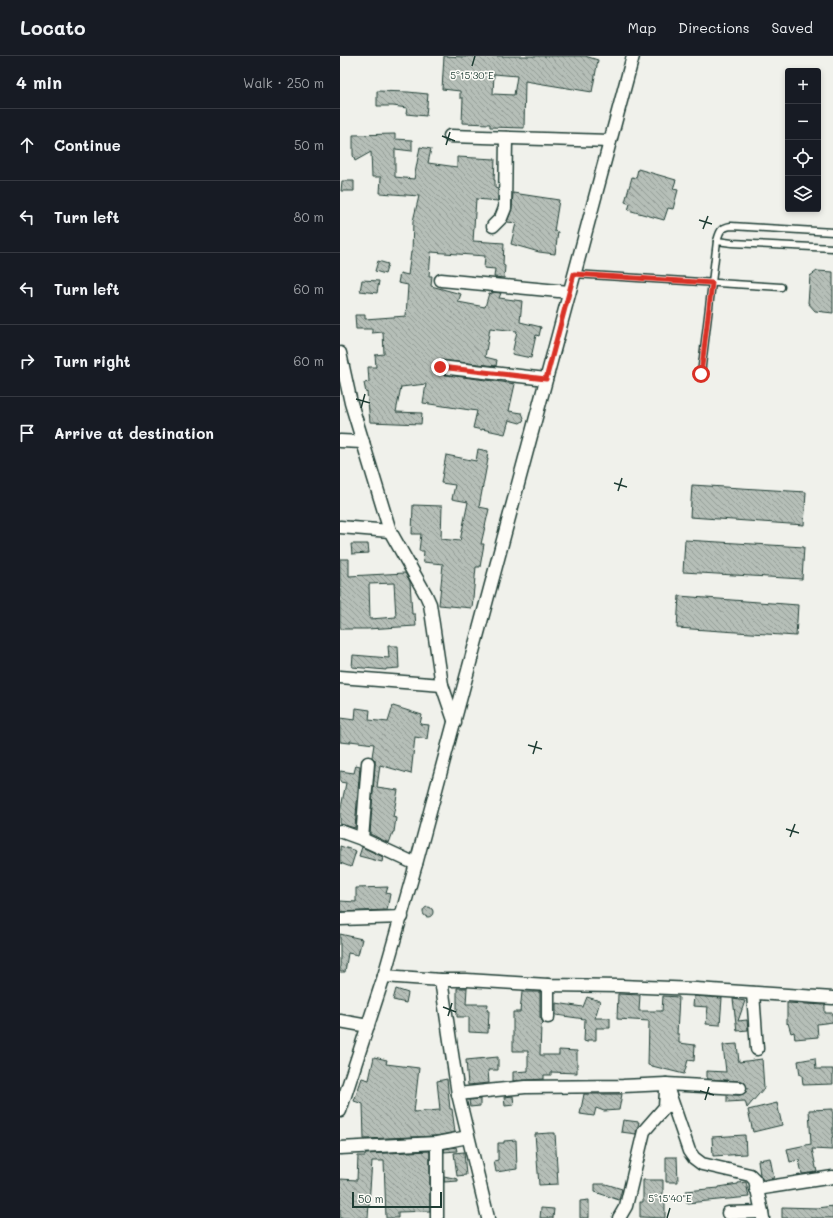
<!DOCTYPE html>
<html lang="en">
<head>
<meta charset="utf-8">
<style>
  body { margin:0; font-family:Mali,sans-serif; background:#20242c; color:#f1f3f6 }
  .controls { position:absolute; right:12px; top:12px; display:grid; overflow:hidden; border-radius:4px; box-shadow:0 2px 6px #0003 }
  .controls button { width:36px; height:36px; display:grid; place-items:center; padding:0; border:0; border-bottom:1px solid #363941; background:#171b24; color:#f1f3f6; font:20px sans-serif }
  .scale { position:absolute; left:12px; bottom:10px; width:90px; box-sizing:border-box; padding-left:4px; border:2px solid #1f3d34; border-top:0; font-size:11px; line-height:14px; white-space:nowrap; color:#1f3d34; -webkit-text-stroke:3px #fdfcf7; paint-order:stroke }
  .stop { position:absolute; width:12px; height:12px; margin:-9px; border:3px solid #d93025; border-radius:50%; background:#fff }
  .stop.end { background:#d93025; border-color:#fff; box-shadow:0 1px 4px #0008 }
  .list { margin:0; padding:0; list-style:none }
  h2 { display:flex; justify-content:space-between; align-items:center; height:52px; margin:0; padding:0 16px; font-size:17px }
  h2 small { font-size:13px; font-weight:400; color:#9ea1a6 }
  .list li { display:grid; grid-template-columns:26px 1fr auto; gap:12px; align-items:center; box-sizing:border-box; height:72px; padding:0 16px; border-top:1px solid #363941 }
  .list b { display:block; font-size:15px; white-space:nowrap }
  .list em { font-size:13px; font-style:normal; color:#9ea1a6 }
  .icon { flex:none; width:22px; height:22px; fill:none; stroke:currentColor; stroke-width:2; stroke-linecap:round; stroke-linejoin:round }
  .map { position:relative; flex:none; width:493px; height:1162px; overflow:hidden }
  header { display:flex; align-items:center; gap:24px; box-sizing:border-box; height:56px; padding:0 20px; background:#171b24; border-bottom:1px solid #363941 }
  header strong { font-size:19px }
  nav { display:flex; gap:22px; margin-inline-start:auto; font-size:14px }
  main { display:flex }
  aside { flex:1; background:#171b24 }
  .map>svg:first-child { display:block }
  .building { fill:url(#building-back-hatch); stroke:#1f3d34; fill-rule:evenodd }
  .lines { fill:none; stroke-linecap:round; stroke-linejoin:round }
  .service-casing { stroke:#1f3d34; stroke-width:9 }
  .minor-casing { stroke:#1f3d34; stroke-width:15 }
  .service { stroke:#fdfcf7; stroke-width:6 }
  .minor { stroke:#fdfcf7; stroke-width:12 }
  .route { stroke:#d93025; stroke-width:5 }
  .ticks { fill:none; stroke:#1f3d34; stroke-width:1.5 }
  .ticks-label { font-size:10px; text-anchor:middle; fill:#1f3d34; stroke:#fdfcf7; stroke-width:3; stroke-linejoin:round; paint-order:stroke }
</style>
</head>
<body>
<header>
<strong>Locato</strong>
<nav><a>Map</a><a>Directions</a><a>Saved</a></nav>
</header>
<main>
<aside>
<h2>4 min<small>Walk · 250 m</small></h2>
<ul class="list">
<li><svg class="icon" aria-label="ahead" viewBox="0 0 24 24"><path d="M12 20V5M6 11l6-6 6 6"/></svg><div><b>Continue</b></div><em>50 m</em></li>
<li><svg class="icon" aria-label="left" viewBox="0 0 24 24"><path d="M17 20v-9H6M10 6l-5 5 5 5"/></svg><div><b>Turn left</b></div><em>80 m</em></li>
<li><svg class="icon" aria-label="left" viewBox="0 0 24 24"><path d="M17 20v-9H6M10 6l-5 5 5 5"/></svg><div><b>Turn left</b></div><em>60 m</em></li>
<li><svg class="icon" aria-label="right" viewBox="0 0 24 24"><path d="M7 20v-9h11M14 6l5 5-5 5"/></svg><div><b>Turn right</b></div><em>60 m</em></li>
<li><svg class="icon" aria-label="arrive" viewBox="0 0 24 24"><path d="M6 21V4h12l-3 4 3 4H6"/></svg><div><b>Arrive at destination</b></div></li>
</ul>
</aside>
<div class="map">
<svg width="493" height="1162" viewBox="0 0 493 1162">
  <defs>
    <pattern id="building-back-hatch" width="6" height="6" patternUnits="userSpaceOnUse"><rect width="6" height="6" fill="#b6bfb8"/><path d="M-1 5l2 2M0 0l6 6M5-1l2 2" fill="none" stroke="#939c96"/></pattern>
  </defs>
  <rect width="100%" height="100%" fill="#f0f1eb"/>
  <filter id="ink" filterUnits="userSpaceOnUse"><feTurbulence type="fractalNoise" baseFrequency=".025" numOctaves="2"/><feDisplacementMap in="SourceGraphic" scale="8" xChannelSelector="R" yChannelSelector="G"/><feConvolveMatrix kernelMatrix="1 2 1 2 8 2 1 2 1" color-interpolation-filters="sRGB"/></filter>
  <g filter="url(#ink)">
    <g class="building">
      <path d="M104,0L126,1V0H245L258,4L252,36L185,25L184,72L150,71V68L122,67L123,42H120V35L102,33ZM154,18L177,20L174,39L153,38Z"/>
      <path d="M37,35L68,36L88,38L86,60L66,58L67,52L53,50H37Z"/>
      <path d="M55,78V83L72,84V95L55,93V121L74,123L80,91L91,93L88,107L117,111V101L155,103L154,124H155V132L158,133V145L136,143L133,185L164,187L163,209L165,210L164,222L154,221L155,213L144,212L145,200L91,196L89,220H92L91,230L121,238L118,246L145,251L149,237L152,238V236L161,237L159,242L182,245L180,266L201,271L199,280L196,279L191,302L172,298L177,275L150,272L145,301L157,304L156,310L100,304L94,306L93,311L95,317L99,318L162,326L175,328L169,355L182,357L184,362L183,365L180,367L169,364L165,378L142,373V374L133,372L137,355L83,347L86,328L61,331L56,356L82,357L81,368L30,366L27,336L26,337L24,327L29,326L28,311H36L35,299L44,298L43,276L32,277V273H16L15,259H25V263L66,260L68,229L58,227L60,217L68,219L71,196H72L73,165L79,140L40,137L41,121H32L31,96L15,105L13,99V79Z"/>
      <path d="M298,113L336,124L333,133L338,134L333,153L328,152L324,164L288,154L290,148L285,146L292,121L296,122Z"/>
      <path d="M2,125H14V135H1Z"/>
      <path d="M173,137L219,144L214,175L218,176L215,198L199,196L171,188L176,167L167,166L172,152Z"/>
      <path d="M38,205L48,208L45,218L35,215Z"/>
      <path d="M477,215L493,216V257L475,255L468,247L470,220Z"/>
      <path d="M22,224L39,225L37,237L20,235Z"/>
      <path d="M138,393L148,395L147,403H148L139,451L149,453L141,488H144L140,511H136L132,552L99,549L103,508L83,506L84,495H79L81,478H72L73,449L102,450L101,483L120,485L128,446L112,443L115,429L101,427L106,399L136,405Z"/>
      <path d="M352,429L466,436L464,469L350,461Z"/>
      <path d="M345,484L464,491L462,523L343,516Z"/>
      <path d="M11,488H28L29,497L12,498Z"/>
      <path d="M0,503H9V520L65,517L70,525L72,558H75L76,570L27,573H0ZM54,527L56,561L30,563L29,528Z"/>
      <path d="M339,540L458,549L456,580L337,572Z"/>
      <path d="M48,590H58L59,612L46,613V614L12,611L13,599L49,602Z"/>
      <path d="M53,650L82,659L80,668L89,669L87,683L75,681L71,718L40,709L37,731L58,734L53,761L56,762L54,776H53L49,787L30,778L35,708V704L32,701L34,688L10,685V687L0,686V662L15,664L16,652L30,654L29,664L48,666Z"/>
      <path d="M16,709L20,710L15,772L0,768V756L6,727L0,726V715L14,717Z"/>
      <path d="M0,790L16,795L11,811L0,807Z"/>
      <path d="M22,791L43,801L42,806L19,800Z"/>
      <path d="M48,831L46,837L50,838L47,854L0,856V845L16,846V832Z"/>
      <circle cx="88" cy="856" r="5"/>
      <path d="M0,878L22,883L18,899L8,897L5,916H0Z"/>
      <path d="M117,932H127L126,948H148L147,955H149L148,977L129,976V961H117Z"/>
      <path d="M56,933L68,937L66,947L53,944Z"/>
      <path d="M182,936H200V961L203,966L202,969H201L200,999H219V994L237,995V1017L211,1016V1019H204V1023L173,1025V1016L188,1015V995H173V956H180Z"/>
      <path d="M278,938L300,939L299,955H322L323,940L339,941L337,978H339V987L355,989L354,1005L348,1004L344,1018L308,1009L309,965L277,963Z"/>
      <path d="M354,940L382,942L380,969L366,968L368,951L353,950Z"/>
      <path d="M247,941L260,945L255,962H270V972H256V984H247V986L244,985L245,963L216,959V947L243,951Z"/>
      <path d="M393,943L405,945L398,965L407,964L408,974L397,975Z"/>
      <path d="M447,947L485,949V957H493V966L477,968L478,981L455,983L454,976L451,977L448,967L447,968Z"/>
      <path d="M397,988L399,1006L422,1003L424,1032L407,1052L405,1045L387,1046V1039H400L406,1036L407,1032L404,1026L400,1025L367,1023V1015L386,1016L383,989Z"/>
      <path d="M34,1001L47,1004L46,1008L79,1012L74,1056L100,1054L97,1025L107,1023L110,1053H112L115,1076L96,1080L24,1083L23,1048L14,1045L22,1022L29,1024Z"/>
      <path d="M158,1001V1014H148L149,1027L128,1029L126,1004Z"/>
      <path d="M475,1002L476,1013H493V1028L463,1029L462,1019H460L458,1005Z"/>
      <path d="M244,1038H282L279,1054L264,1055L256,1052L254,1060L240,1058Z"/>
      <path d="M173,1040L174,1049L165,1050L164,1041Z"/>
      <path d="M140,1043V1050L130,1051L129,1044Z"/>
      <path d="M437,1047L442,1069L413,1076L408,1054Z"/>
      <path d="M493,1053V1081H492V1094L472,1093L477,1116L462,1118L459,1104L450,1106L447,1093L471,1088L469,1054Z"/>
      <path d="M283,1064L299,1066L296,1078L281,1076Z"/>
      <path d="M210,1077H215L218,1128L199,1129L195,1078Z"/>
      <path d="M405,1079L406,1098L373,1100L372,1081Z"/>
      <path d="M176,1084L177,1113L156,1116L154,1105L158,1104V1087H164V1085Z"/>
      <path d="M116,1091L117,1095L104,1096V1093Z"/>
      <path d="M90,1095V1155L58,1156V1162H46L44,1105H32L28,1162H0V1123L17,1124L18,1100H25V1098Z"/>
      <path d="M124,1096L126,1119L117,1120L114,1097Z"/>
      <path d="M326,1101H337L338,1126H326Z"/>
      <path d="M430,1102L434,1122L423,1124L420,1119L418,1104Z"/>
      <path d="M104,1120L118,1123V1125L104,1126Z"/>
      <path d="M303,1124H323V1146H325V1162L300,1161V1146H303Z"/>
      <path d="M406,1126L409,1141L347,1147L346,1135L379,1132V1131L398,1128V1127Z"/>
      <path d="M255,1128H266L282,1133L279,1144L255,1136Z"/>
      <path d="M249,1144V1162H240V1145Z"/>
      <path d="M493,1150V1162H442V1151L477,1152Z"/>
      <path d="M201,1152L214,1153L213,1162H200Z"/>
    </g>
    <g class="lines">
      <g class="service-casing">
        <g id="service">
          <path d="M377,185L392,187L493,192"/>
          <path d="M234,218L441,231"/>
          <path d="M361,318L377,185C380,175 380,172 391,170L493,176"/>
        </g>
      </g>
      <g class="minor-casing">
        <g id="minor">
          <path d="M110,80L270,85"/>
          <path d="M153,170L161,162L165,152L166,82"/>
          <path d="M101,224L229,236"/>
          <path d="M0,297L11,347L50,475L86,539L90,548L102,629L115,667"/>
          <path d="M100,311L206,323"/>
          <path d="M0,385L23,386"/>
          <path d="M0,471L50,475"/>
          <path d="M0,621L102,629"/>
          <path d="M0,775L22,783L76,808"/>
          <path d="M22,783L28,707"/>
          <path d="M0,863L62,861"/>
          <path d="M44,920L101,924H127L208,929L280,930L356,933L493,942"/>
          <path d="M101,924L118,1038L148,1162"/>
          <path d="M413,937L417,993"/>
          <path d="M208,961V929"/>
          <path d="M0,965L28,970"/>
          <path d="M326,1028L349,1095L354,1102L362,1108L410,1119L415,1124L422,1156L423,1162"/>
          <path d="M118,1038L185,1031L283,1030L326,1028L400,1032"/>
          <path d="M0,1055L44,920L76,808L293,0"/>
          <path d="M0,1092L97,1087L128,1081"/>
          <path d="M416,1133L493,1121"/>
          <path d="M388,1157L422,1156"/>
          <path d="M97,1162V1087"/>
          <path d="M279,1162L286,1150L304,1075L325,1051L326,1035"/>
        </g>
      </g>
      <use href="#service" class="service"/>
      <use href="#minor" class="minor"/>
    </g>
  </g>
  <g class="lines" filter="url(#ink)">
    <path class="route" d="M100,311L206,323L234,218L372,227L361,318"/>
  </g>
  <path class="ticks" d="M132,10L135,0M102,80L115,85M106,89L110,76M359,164L372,168M363,173L368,160M16,343L30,347M21,352L25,338M274,427L287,431M278,435L282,422M188,689L202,693M193,698L197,685M446,773L459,777M450,781L455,768M103,951L116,956M108,960L112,947M360,1035L374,1039M365,1044L369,1031M327,1162L330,1152"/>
  <g class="ticks-label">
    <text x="132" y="23">5°15'30"E</text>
    <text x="330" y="1146">5°15'40"E</text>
  </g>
</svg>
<div class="controls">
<button>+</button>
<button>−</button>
<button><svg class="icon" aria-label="locate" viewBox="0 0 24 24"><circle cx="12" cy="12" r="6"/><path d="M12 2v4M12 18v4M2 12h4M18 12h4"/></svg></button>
<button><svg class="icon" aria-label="layers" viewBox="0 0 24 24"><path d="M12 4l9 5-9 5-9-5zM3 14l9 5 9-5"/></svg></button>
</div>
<div class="scale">50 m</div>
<div class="stop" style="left:361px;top:318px"></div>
<div class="stop end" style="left:100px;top:311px"></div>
</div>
</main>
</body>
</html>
